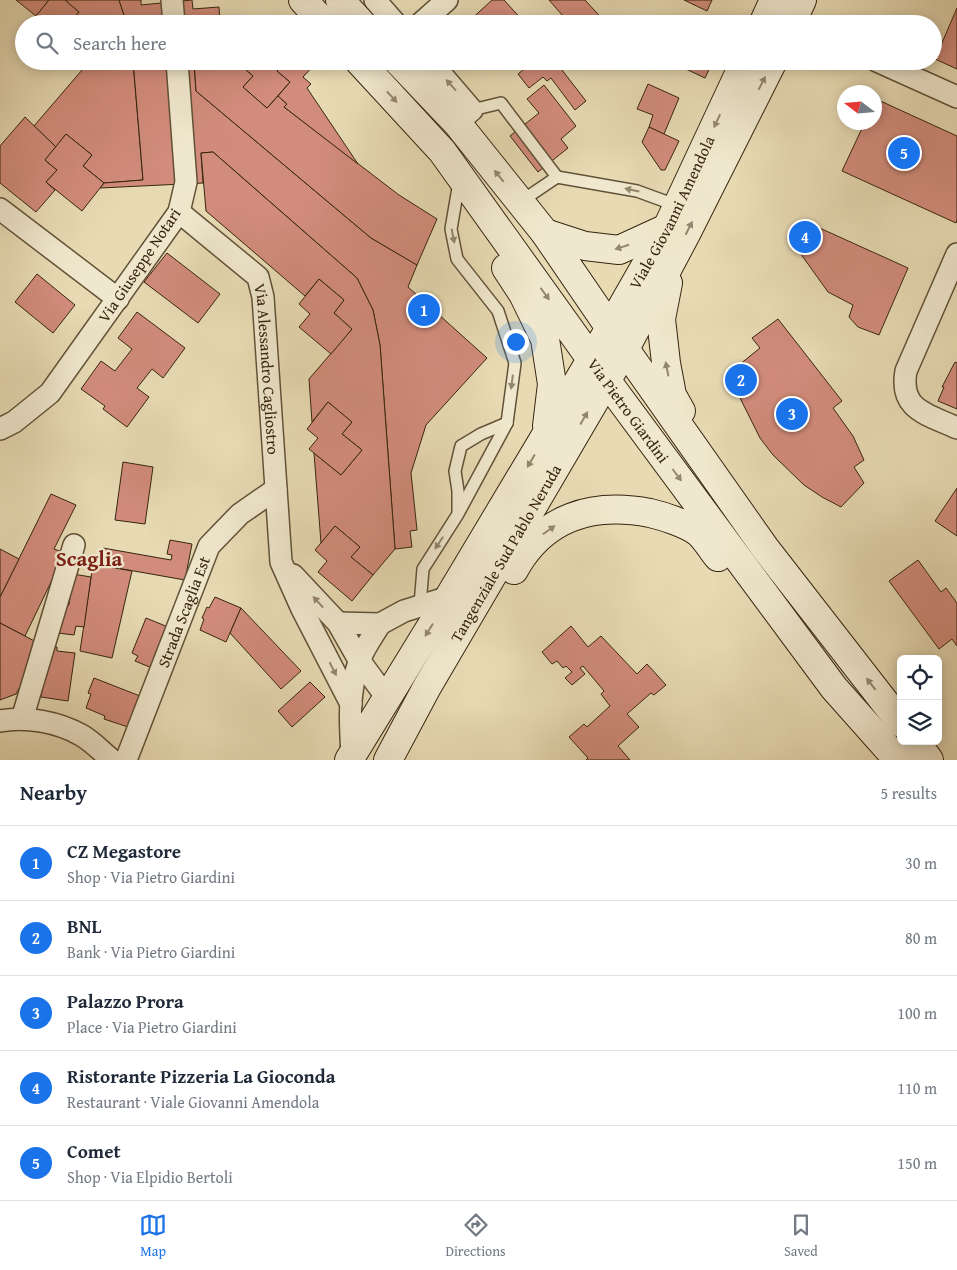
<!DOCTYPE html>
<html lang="en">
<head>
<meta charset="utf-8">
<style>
  body { margin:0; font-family:"Gentium Book Plus",serif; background:#f6f6f7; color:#1f2937 }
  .controls { position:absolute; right:15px; bottom:15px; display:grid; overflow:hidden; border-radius:8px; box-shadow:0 2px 12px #0003 }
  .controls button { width:45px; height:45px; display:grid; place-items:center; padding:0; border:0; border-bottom:1px solid #e0e1e3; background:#fff; color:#1f2937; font:25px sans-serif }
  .compass { position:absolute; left:837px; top:85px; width:45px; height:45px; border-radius:50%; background:#fff; box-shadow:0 2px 12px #0003; rotate:286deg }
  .you { position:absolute; left:515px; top:341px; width:18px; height:18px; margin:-12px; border:4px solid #fff; border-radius:50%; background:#1a73e8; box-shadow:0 0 0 8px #1a73e833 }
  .badge { display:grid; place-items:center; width:32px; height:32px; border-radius:50%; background:#1a73e8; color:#fff; font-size:16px; font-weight:700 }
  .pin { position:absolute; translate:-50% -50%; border:2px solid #fff; box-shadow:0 1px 5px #0006 }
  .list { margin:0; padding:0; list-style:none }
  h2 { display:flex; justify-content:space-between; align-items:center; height:65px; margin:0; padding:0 20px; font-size:21px }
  h2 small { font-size:16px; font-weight:400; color:#747a83 }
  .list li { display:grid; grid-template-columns:32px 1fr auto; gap:15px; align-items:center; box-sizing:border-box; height:75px; padding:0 20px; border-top:1px solid #e0e1e3 }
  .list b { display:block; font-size:19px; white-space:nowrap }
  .list p { margin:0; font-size:16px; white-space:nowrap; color:#747a83 }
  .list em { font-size:16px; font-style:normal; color:#747a83 }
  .icon { flex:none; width:28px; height:28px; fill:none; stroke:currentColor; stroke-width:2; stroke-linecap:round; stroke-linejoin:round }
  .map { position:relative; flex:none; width:957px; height:760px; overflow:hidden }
  .search { position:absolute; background:#fff; box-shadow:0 2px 12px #0003; left:15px; right:15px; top:15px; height:55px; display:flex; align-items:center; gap:12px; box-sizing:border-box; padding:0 18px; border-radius:28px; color:#747a83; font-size:19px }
  .sheet { height:440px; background:#fff }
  nav { display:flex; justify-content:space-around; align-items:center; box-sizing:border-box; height:70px; border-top:1px solid #e0e1e3; background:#fff; font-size:14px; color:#747a83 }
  nav a { display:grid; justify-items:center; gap:2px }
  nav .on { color:#1a73e8 }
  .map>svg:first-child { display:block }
  .building { fill:#d28c7c; stroke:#36250f }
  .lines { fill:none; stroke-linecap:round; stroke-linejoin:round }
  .lane-casing { stroke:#625238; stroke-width:14 }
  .street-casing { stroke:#625238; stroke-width:24 }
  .secondary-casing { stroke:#36250f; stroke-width:30 }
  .lane { stroke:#f0e8ce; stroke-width:11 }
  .street { stroke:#f0e8ce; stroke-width:21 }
  .secondary { stroke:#f0e8ce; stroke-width:28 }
  .oneway { fill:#93866e }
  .labels { text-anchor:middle; stroke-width:4.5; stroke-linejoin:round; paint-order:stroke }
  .street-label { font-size:16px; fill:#36250f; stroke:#f0e8ce }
  .district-label { font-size:21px; font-weight:bold; fill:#7a1f14; stroke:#f0e8ce }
</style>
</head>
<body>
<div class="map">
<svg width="957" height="760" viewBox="0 0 957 760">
  <rect width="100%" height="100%" fill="#e8dbb4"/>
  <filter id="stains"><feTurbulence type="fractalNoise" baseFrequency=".004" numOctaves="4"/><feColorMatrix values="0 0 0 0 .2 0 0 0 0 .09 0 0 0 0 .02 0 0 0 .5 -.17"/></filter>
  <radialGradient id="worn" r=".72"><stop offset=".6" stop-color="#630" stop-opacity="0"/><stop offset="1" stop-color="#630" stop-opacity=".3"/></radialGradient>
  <g class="building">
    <path d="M16,0H49L36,16Z"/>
    <path d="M49,0H65L79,12L71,22L74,24H45L36,16Z"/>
    <path d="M65,0H119L127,24H74L71,22L79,12Z"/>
    <path d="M119,0H141V5L192,0L193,9L219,7L220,24H193L191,22V24H127Z"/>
    <path d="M492,0H504L523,21L520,24H466Z"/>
    <path d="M549,0H585L607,24H570Z"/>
    <path d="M684,0H712L707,11Z"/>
    <path d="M957,8V69L935,59Z"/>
    <path d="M254,15L264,24H247Z"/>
    <path d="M75,61H133L143,180L104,183L83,166L92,155L66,134L56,147L34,126L82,70L74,63Z"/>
    <path d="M133,61H194L196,91L371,238L417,265L408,287L487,358L426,425L411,473L417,530L410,531L412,547L395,549L380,345L373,310L357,278L213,152L201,153L203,183L100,188L104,183L143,180Z"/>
    <path d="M194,61H236L253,76L243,87L267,108L278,96L287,104L284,107L399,195L437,219L417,265L371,238L196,91Z"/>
    <path d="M236,61H285L277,71L290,82L267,108L243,87L253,76Z"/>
    <path d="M285,61H310L314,65L303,77L311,84L307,88L358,164L284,107L287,104L278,96L290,82L277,71Z"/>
    <path d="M534,61H555L586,101L575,110L551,78L547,81L543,77L529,88L518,74Z"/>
    <path d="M669,61H713L705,78Z"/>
    <path d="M648,84L679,98L664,134L649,127L653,115L637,109Z"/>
    <path d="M544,85L576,126L561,139L568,148L538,172L510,136L539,113L527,99Z"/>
    <path d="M876,99L957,136V220L956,223L842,171L865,122H874Z"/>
    <path d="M25,117L56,147L45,160L57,170L46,182L55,190L36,212L0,183V146Z"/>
    <path d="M649,127L679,141L665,170H661L642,142Z"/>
    <path d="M66,134L92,155L83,166L104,183L82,211L46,182L57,170L45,160Z"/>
    <path d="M213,152L357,278L373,310L380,345L395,549L373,575L351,557L360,547L335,526L321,543L314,453L341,475L362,450L342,434L352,422L328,402L312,422L309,379L352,329L334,313L344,300L319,279L305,296L206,211L201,153Z"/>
    <path d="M813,225L908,268L879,335L858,327L849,317L853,305L828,292L798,250Z"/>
    <path d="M167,253L220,294L198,323L144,282Z"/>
    <path d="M37,274L75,305L53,333L15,302Z"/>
    <path d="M319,279L344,300L334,313L352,329L331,354L299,327L310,314L299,304Z"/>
    <path d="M137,312L185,348L163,378L152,369L137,388L149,397L127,427L103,409L105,406L81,389L101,361L115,371L132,349L118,338Z"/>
    <path d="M778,319L842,401L833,408L853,436L864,460L854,467L864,483L841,507L822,497L804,485L773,455L760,438L741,400L734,369L760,348L752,338Z"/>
    <path d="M955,362L957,363V409L938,401L944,387H942Z"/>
    <path d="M328,402L352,422L342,434L362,450L341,475L309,449L318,438L307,429Z"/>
    <path d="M123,462L153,467L145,524L115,520Z"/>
    <path d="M957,488V536L935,521Z"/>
    <path d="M51,494L76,505L54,549L65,553L25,636L0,623V597Z"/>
    <path d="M335,526L360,547L351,557L373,575L352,601L318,572L327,561L315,550Z"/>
    <path d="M170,540L192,544L185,580L100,565L103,548L171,560L172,555L167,554Z"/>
    <path d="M0,549L19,559L0,597Z"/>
    <path d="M918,560L941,592L946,588L957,603V646L952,639L939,649L889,581Z"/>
    <path d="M93,564L132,571L112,658L80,651Z"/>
    <path d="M73,574L91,577L84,627L76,626L74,635L58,633L64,605H69Z"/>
    <path d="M215,597L241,608L226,642L200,630L204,619L202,618L207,607L209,608Z"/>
    <path d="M241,608L301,671L281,689L230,633Z"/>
    <path d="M146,618L168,627L152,668L135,661L138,656L132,653Z"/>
    <path d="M0,623L42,645L16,694L0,700Z"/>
    <path d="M571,626L588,647L601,636L637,674L647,664L666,685L654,695L651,693L627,714L639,727L618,746L630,760H586L588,758L569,737L584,724L587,727L610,706L601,694L604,691L583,666L580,668L585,674L572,685L565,678L572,672L566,666L563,668L557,661L552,664L542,652Z"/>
    <path d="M48,646L57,647V651L75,653L68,701L41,697Z"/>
    <path d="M94,678L140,696L128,727L104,719L105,716L86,708L91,694L88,693Z"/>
    <path d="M310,682L325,697L292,727L278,711Z"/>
  </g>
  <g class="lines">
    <g class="lane-casing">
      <g id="lane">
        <path d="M472,110L501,103L557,177L637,191L678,206"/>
        <path d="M520,202L557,177"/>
        <path d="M458,511V491L455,471L461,446L481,434L507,423"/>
        <path d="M420,605L423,569L458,514L507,423L515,363L498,311L457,259L451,229L458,188"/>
      </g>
    </g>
    <g class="street-casing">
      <g id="street">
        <path d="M172,0L174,24"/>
        <path d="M375,0L396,24"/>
        <path d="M420,24L447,0"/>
        <path d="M430,61L472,110L457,123"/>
        <path d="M877,61L957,97"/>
        <path d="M0,209L118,299"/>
        <path id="s1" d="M179,212L258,277L263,297L281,562L302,609L351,704"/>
        <path d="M957,254L906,371C899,410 927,414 957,428"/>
        <path d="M0,429L14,422L50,393L179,212L186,182L177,61"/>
        <path d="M293,575L338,623L359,660L387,698"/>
        <path d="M338,623L380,624L404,611L449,597"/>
        <path d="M22,719L74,545"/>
        <path d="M0,721C26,716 58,722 81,735C92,741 102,752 112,760"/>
        <path d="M352,755C350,724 348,692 359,662C363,649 373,636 380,624"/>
        <path id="s2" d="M126,760L209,546L240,514L276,489"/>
      </g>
    </g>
    <g class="secondary-casing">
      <g id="secondary">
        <path d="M303,0L325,24"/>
        <path d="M340,0L362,24"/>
        <path d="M763,24L774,0"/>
        <path d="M791,24L802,0"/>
        <path id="s3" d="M359,61L442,151L606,380L834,688L898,760"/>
        <path d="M398,61L457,123L545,233L610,328L765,548L901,723"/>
        <path d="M545,233L585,246L619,250L667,228"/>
        <path d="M506,268L523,294L545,339L552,384L547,426"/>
        <path d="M668,283L661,319L666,363L672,395L681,411"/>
        <path d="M514,570C543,517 592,502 650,513C663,516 688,524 699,533C706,539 712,550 718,557"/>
        <path d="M915,741L929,760"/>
        <path id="s4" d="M349,760L449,597L610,328L667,228L745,61"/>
        <path id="s5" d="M388,760L427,687L625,349L687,232L773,61"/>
      </g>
    </g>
    <use href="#lane" class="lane"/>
    <use href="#street" class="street"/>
    <use href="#secondary" class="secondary"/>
  </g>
  <defs><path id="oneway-solid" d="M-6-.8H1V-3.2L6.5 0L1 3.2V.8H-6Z" transform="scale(1.25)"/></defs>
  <g class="oneway">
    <use href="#oneway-solid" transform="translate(762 83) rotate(-63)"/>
    <use href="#oneway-solid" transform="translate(451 85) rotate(-132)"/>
    <use href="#oneway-solid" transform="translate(392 97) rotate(47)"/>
    <use href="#oneway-solid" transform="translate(717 121) rotate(115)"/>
    <use href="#oneway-solid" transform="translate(499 176) rotate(-129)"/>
    <use href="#oneway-solid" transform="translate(632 190) rotate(-168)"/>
    <use href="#oneway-solid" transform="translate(689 228) rotate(-63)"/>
    <use href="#oneway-solid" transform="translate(453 236) rotate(79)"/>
    <use href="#oneway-solid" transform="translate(622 247) rotate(163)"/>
    <use href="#oneway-solid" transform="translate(545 294) rotate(54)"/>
    <use href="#oneway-solid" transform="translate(667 369) rotate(-101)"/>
    <use href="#oneway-solid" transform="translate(512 382) rotate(97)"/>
    <use href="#oneway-solid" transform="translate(584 418) rotate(-60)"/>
    <use href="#oneway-solid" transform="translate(531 461) rotate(121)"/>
    <use href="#oneway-solid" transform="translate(677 475) rotate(53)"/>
    <use href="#oneway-solid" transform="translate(549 530) rotate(-35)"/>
    <use href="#oneway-solid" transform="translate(439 543) rotate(123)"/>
    <use href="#oneway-solid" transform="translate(318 602) rotate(-133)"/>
    <use href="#oneway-solid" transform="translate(429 630) rotate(122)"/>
    <use href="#oneway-solid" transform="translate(333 669) rotate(63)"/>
    <use href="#oneway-solid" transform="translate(871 684) rotate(-128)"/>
  </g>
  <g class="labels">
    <g class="street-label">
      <text dy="6" stroke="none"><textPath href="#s4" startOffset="636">Viale Giovanni Amendola</textPath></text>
      <text transform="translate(139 265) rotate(-56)" y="6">Via Giuseppe Notari</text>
      <text dy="6" stroke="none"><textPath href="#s1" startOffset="195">Via Alessandro Cagliostro</textPath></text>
      <text dy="6" stroke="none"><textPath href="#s3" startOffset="442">Via Pietro Giardini</textPath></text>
      <text dy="6" stroke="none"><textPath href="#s5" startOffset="238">Tangenziale Sud Pablo Neruda</textPath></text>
      <text dy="6" stroke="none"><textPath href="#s2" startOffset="159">Strada Scaglia Est</textPath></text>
    </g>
    <g class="district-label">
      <text x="89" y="566">Scaglia</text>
    </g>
  </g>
  <rect width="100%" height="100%" filter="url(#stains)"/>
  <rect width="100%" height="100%" fill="url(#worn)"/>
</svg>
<div class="controls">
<button><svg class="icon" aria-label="locate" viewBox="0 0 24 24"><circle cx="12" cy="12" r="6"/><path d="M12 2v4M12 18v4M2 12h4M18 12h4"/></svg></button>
<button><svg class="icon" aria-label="layers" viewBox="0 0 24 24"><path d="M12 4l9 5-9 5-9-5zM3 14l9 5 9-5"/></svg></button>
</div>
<svg class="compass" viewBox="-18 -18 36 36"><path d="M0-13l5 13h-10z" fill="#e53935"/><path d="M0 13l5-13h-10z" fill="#747a83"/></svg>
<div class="you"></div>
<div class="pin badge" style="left:424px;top:310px">1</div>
<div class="pin badge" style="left:741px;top:380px">2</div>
<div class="pin badge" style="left:792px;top:414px">3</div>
<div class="pin badge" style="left:805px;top:237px">4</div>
<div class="pin badge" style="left:904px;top:153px">5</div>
<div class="search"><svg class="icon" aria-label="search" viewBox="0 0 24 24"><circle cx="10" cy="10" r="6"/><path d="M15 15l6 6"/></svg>Search here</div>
</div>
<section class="sheet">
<h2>Nearby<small>5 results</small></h2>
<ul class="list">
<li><span class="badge">1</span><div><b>CZ Megastore</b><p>Shop · Via Pietro Giardini</p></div><em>30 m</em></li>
<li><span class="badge">2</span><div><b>BNL</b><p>Bank · Via Pietro Giardini</p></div><em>80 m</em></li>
<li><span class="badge">3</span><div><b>Palazzo Prora</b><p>Place · Via Pietro Giardini</p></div><em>100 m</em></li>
<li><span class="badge">4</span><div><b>Ristorante Pizzeria La Gioconda</b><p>Restaurant · Viale Giovanni Amendola</p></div><em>110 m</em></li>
<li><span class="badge">5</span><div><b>Comet</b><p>Shop · Via Elpidio Bertoli</p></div><em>150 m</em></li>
</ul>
</section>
<nav>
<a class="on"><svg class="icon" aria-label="map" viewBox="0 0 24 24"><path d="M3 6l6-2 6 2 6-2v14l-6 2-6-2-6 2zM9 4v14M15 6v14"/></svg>Map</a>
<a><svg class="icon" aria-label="directions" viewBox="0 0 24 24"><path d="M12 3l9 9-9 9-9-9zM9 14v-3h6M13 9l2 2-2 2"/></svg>Directions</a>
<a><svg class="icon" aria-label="saved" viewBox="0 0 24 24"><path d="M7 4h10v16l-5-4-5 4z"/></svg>Saved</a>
</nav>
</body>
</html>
